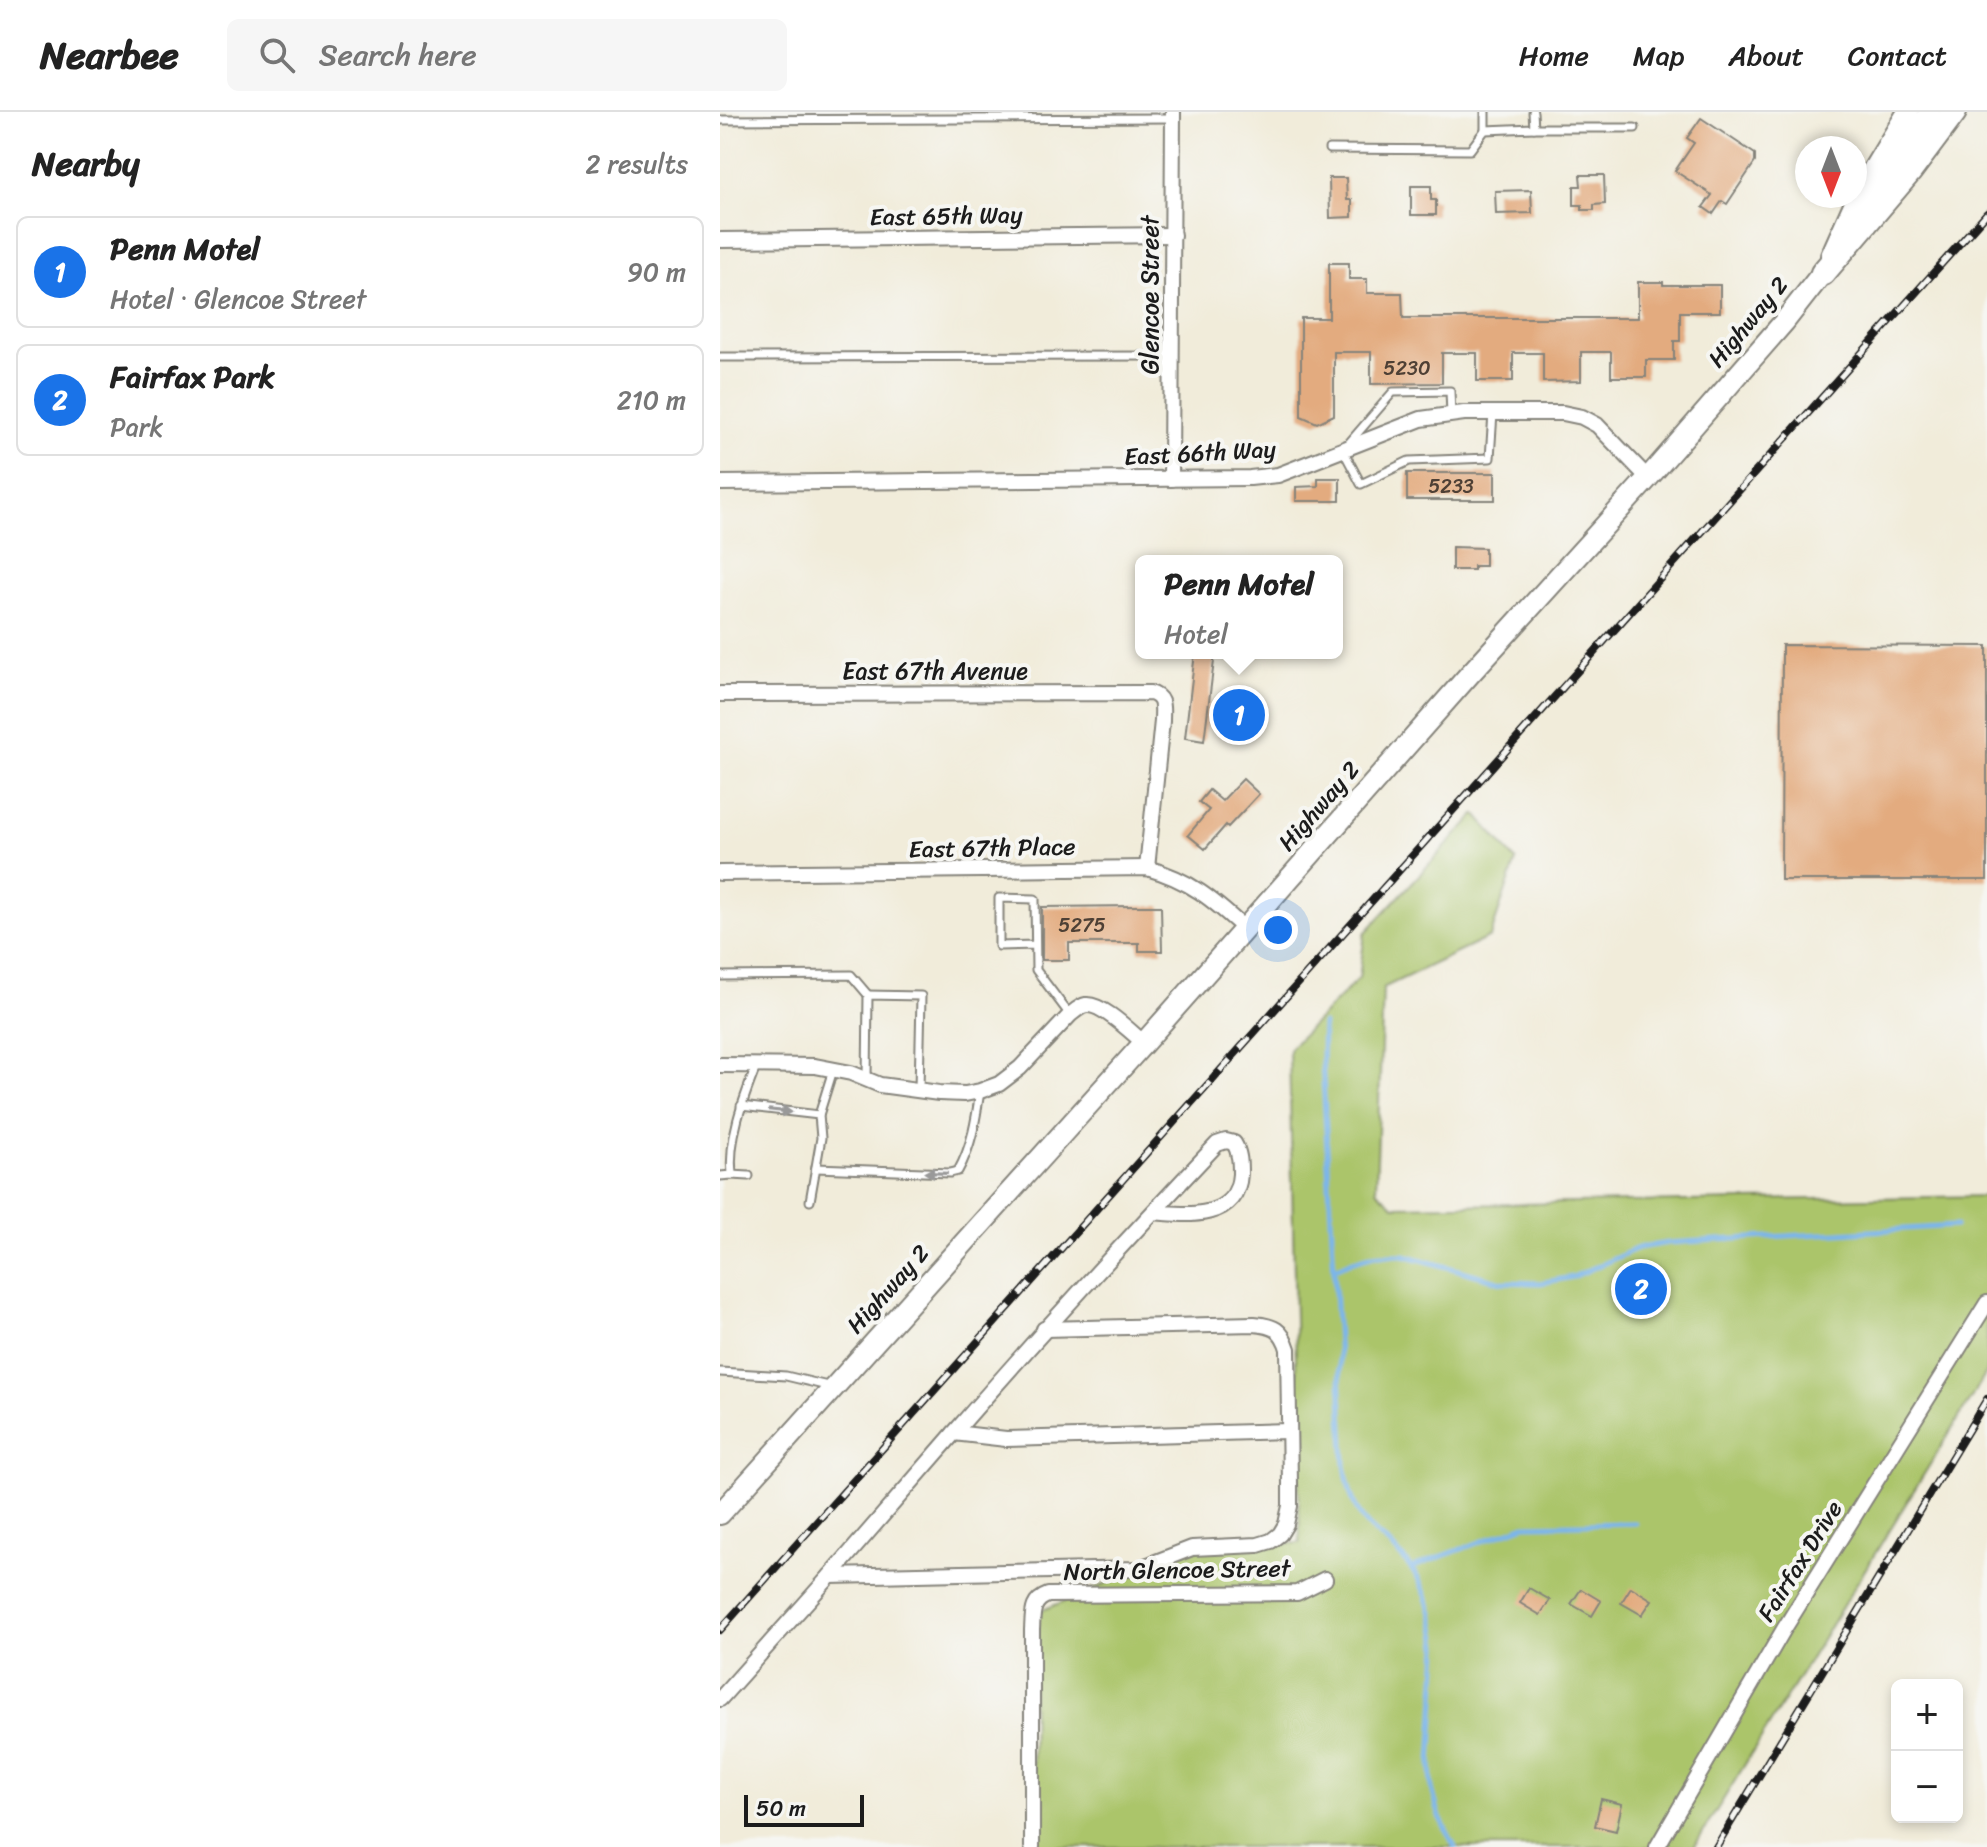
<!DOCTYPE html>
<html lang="en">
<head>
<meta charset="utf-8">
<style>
  body { margin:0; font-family:Sriracha,sans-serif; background:#f6f6f6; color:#222 }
  .controls { position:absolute; right:24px; bottom:24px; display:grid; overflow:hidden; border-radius:12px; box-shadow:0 4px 12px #0003 }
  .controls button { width:72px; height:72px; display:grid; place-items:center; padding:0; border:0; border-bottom:2px solid #e0e0e0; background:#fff; color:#222; font:40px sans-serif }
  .compass { position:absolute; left:1075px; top:24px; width:72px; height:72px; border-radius:50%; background:#fff; box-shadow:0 4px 12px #0003; rotate:180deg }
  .scale { position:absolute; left:24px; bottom:20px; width:120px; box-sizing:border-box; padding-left:8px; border:4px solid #1c1c1c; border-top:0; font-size:22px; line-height:28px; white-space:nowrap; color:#1c1c1c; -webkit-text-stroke:6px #f6f6f2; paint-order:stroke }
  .you { position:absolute; left:558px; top:818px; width:28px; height:28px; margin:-20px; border:6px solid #fff; border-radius:50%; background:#1a73e8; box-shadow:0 0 0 12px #1a73e833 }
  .badge { display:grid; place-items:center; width:52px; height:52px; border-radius:50%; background:#1a73e8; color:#fff; font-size:26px; font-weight:700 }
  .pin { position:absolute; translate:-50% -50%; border:4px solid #fff; box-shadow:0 2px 8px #0006 }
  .popup { position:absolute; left:415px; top:443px; width:208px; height:104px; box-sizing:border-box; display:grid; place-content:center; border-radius:12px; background:#fff; filter:drop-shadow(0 2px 6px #0005); font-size:26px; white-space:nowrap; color:#767676 }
  .popup b { font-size:30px; color:#222 }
  .popup::after { content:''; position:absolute; left:50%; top:100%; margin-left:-16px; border:16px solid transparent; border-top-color:#fff }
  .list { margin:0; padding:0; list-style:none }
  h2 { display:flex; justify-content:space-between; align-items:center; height:104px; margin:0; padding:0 32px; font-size:34px }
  h2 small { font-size:26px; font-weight:400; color:#767676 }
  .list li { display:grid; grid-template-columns:52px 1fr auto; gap:24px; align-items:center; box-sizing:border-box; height:112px; margin:0 16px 16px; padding:0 16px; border:2px solid #e0e0e0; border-radius:12px }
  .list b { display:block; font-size:30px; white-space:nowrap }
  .list p { margin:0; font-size:26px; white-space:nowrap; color:#767676 }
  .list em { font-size:26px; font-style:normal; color:#767676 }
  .icon { flex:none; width:44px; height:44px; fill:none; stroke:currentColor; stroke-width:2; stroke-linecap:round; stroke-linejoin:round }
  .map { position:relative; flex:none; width:1267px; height:1735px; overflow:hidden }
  header { display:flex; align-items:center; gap:48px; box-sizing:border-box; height:112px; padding:0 40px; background:#fff; border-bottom:2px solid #e0e0e0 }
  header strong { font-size:38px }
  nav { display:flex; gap:44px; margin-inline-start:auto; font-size:28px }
  .search { width:560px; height:72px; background:#f6f6f6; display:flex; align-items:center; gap:20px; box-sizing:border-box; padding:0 28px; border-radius:12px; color:#767676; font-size:30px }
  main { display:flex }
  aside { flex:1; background:#fff }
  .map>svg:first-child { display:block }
  .green { fill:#abc56b; stroke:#647044; stroke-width:2 }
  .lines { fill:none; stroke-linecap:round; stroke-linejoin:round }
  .stream { stroke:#7ab5eb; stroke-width:5 }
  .building { fill:#e3ab7f }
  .lane-casing { stroke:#86847b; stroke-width:11 }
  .street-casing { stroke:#86847b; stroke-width:18 }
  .primary-casing { stroke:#86847b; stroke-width:24 }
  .highway-casing { stroke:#86847b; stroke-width:28 }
  .lane { stroke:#fff; stroke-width:7 }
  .street { stroke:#fff; stroke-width:14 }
  .primary { stroke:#fff; stroke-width:20 }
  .highway { stroke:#fff; stroke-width:24 }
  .rail-casing { stroke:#1c1c1c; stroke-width:8 }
  .rail { stroke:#f6f6f2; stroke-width:5; stroke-dasharray:15; stroke-linecap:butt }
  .oneway { fill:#999 }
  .labels { text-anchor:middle; stroke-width:8; stroke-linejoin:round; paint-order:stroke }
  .number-label { font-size:20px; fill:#4e4035 }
  .street-label { font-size:24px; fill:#1c1c1c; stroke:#f6f6f2 }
</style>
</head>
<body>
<header>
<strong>Nearbee</strong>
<div class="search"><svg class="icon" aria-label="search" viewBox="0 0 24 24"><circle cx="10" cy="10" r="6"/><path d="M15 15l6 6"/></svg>Search here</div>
<nav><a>Home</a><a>Map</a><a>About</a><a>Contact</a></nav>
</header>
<main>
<aside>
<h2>Nearby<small>2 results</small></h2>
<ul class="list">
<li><span class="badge">1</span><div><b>Penn Motel</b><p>Hotel · Glencoe Street</p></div><em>90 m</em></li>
<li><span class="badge">2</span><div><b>Fairfax Park</b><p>Park</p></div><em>210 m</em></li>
</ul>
</aside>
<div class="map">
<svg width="1267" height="1735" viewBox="0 0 1267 1735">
  <rect width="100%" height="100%" fill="#f6f6f2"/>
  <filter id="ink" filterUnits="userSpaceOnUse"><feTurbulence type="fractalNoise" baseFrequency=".0125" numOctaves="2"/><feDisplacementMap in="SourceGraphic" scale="16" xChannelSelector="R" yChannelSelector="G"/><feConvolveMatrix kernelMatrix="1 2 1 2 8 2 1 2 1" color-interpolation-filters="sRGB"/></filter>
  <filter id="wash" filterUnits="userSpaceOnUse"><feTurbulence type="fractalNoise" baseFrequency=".006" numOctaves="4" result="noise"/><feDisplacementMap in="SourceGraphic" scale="32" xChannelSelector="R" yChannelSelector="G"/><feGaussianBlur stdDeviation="1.8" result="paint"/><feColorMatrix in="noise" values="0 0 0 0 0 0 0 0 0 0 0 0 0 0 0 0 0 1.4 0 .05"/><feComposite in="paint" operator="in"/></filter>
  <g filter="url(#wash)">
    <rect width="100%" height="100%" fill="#f1ecda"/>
    <path class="green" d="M756,702L796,749L770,825L663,876L656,1078L674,1094L1267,1084V1260L974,1735H312L313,1502L472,1436L580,1431L569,937L639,866L645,821Z"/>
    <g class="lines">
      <g class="stream">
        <path d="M603,912L602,948L625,1353C628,1373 632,1394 645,1410C651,1418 660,1424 668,1431C677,1439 686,1449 693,1459C708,1480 715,1509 718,1534L711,1652L712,1677L720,1706L735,1735"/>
        <path d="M615,1157L630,1150L654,1143H684L782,1170L820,1171L853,1165L918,1136L948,1131L1236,1114"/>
        <path d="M691,1456L805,1413L915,1411"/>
      </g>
    </g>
    <g id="blocks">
      <g class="building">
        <path d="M981,6L1035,42V50L1007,92L1002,89L993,102L983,95L992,83L955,59L974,31L967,26Z"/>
        <path d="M860,63H884L885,92L874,93V98H862V93H854V74H861Z"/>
        <path d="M609,66H626L627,88H632V105L610,106Z"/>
        <path d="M691,74H711V88H716V103H691Z"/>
        <path d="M811,78L812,101L776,102L775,79Z"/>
        <path d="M609,151H629V167H647V181H682L683,206H918V170H943V173H1000V200H960V229H954V248H926V265H891V240H861V269L823,270V241H793V269H757V241H722V271L651,272V240H614V303L597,311L581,304V206H609Z"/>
        <rect x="687" y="361" width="88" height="27"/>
        <path d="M598,366H620V389H576V375L598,374Z"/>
        <path d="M732,435L765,436V454H754V458H732Z"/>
        <path d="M1062,533L1267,534V768H1061Z"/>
        <path d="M475,541H495L484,629L465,626Z"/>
        <path d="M523,667L539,682L508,715L506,713L485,737L468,723L489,698L479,690L489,678L502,689Z"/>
        <path d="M418,794H441L442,839H419V831H349V848H322V795Z"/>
        <path d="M911,1475L932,1488L922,1503L901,1491Z"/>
        <path d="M809,1476L830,1488L820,1503L800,1491Z"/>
        <path d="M861,1477L881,1489L872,1504L851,1492Z"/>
        <path d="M881,1687L902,1692L896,1719L875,1714Z"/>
      </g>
    </g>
  </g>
  <g filter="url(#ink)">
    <use href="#blocks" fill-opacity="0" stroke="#86847b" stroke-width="2"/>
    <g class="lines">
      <g class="lane-casing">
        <g id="lane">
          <path d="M765,0V18"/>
          <path d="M813,0L814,16H915"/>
          <path d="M0,8L453,6"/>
          <path d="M609,37L750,38L765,18L814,16"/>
          <path d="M0,245L452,244"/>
          <path d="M731,302L730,279L673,280L623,338L641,372L689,349L770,346L773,301"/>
          <path d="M315,833L279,834V786L315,787L316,858L350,903"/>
          <path d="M0,864L131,863L148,883"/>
          <path d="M147,968L148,883L201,884L199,978"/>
          <path d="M21,994L99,1003"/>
          <path d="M96,1056L230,1061L238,1059C252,1034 256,1007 260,979"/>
          <path d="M12,1063L29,1064"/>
          <path d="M0,1064L12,1063C8,1027 23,988 36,955"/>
          <path d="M90,1089L101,1026L99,1003L113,958"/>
          <path d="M0,1260L66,1264L112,1275"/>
        </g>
      </g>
      <g class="street-casing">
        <g id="street">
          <path d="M0,128L453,123"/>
          <path d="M451,367L453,0"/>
          <path d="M0,371L530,366L558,363L571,358L701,307L744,301H843L862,305L877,313L928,366"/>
          <path d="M0,582L430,581C445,585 442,596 442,609L427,756"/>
          <path d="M0,761L427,756C470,768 492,787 525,817"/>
          <path d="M0,953L95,954L131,961L160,973L219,981L245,982L260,979L279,972L300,956L350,903C355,899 360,894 366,893C382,891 412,921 424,931"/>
          <path d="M234,1321C319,1223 407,1127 497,1032L506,1029L514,1031C520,1041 520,1051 520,1062C517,1109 466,1103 433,1100"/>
          <path d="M110,1464L418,1457L472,1436L538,1433L551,1429L560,1422L566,1412L570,1394V1372L568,1237C562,1217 554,1214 534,1212L324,1217"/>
          <path d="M0,1587L110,1464L234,1321L286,1327L568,1319"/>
          <path d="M312,1735V1518C313,1502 311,1489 328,1483L577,1481L605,1467"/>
          <path d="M937,1735L1064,1517L1267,1191"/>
        </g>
      </g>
      <g class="primary-casing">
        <g id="primary">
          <path d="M1146,97L1210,0"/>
          <path d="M1111,144L1140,79L1188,0"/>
          <path d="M0,1402L424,931L749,563L928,366L1064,210L1111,150"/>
        </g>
      </g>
      <g class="highway-casing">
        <path id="highway" d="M1103,161L1189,60L1234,0"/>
      </g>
      <use href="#lane" class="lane"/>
      <use href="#street" class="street"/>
      <use href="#primary" class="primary"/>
      <use href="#highway" class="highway"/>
      <g class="rail-casing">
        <g id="rail">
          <path d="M0,1518L1267,101"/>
          <path d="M996,1735L1267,1287"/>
        </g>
      </g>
      <use href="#rail" class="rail"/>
    </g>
    <defs><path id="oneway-solid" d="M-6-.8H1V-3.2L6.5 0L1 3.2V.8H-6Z" transform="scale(2)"/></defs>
    <g class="oneway">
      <use href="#oneway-solid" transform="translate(60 999) rotate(6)"/>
      <use href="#oneway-solid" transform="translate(216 1061) rotate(-178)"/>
    </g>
  </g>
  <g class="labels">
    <g class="number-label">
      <text x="687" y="263">5230</text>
      <text x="731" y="381">5233</text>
      <text x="362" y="820">5275</text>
    </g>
    <g class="street-label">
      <text transform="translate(226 104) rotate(-1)" y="8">East 65th Way</text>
      <text transform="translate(430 183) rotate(-90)" y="8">Glencoe Street</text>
      <text transform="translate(1028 210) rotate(-50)" y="8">Highway 2</text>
      <text transform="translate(480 341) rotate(-3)" y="8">East 66th Way</text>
      <text x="215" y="567">East 67th Avenue</text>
      <text transform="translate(599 694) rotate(-49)" y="8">Highway 2</text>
      <text transform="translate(272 736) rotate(-1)" y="8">East 67th Place</text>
      <text transform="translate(168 1177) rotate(-48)" y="8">Highway 2</text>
      <text transform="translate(1080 1449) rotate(-58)" y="8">Fairfax Drive</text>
      <text transform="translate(457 1458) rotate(-1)" y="8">North Glencoe Street</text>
    </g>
  </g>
</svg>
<div class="controls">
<button>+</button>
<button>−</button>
</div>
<svg class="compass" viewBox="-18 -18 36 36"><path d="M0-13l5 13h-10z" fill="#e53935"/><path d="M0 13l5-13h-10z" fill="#767676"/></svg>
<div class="scale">50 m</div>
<div class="you"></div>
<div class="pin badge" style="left:519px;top:603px">1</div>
<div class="popup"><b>Penn Motel</b>Hotel</div>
<div class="pin badge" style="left:921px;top:1177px">2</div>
</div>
</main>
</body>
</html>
